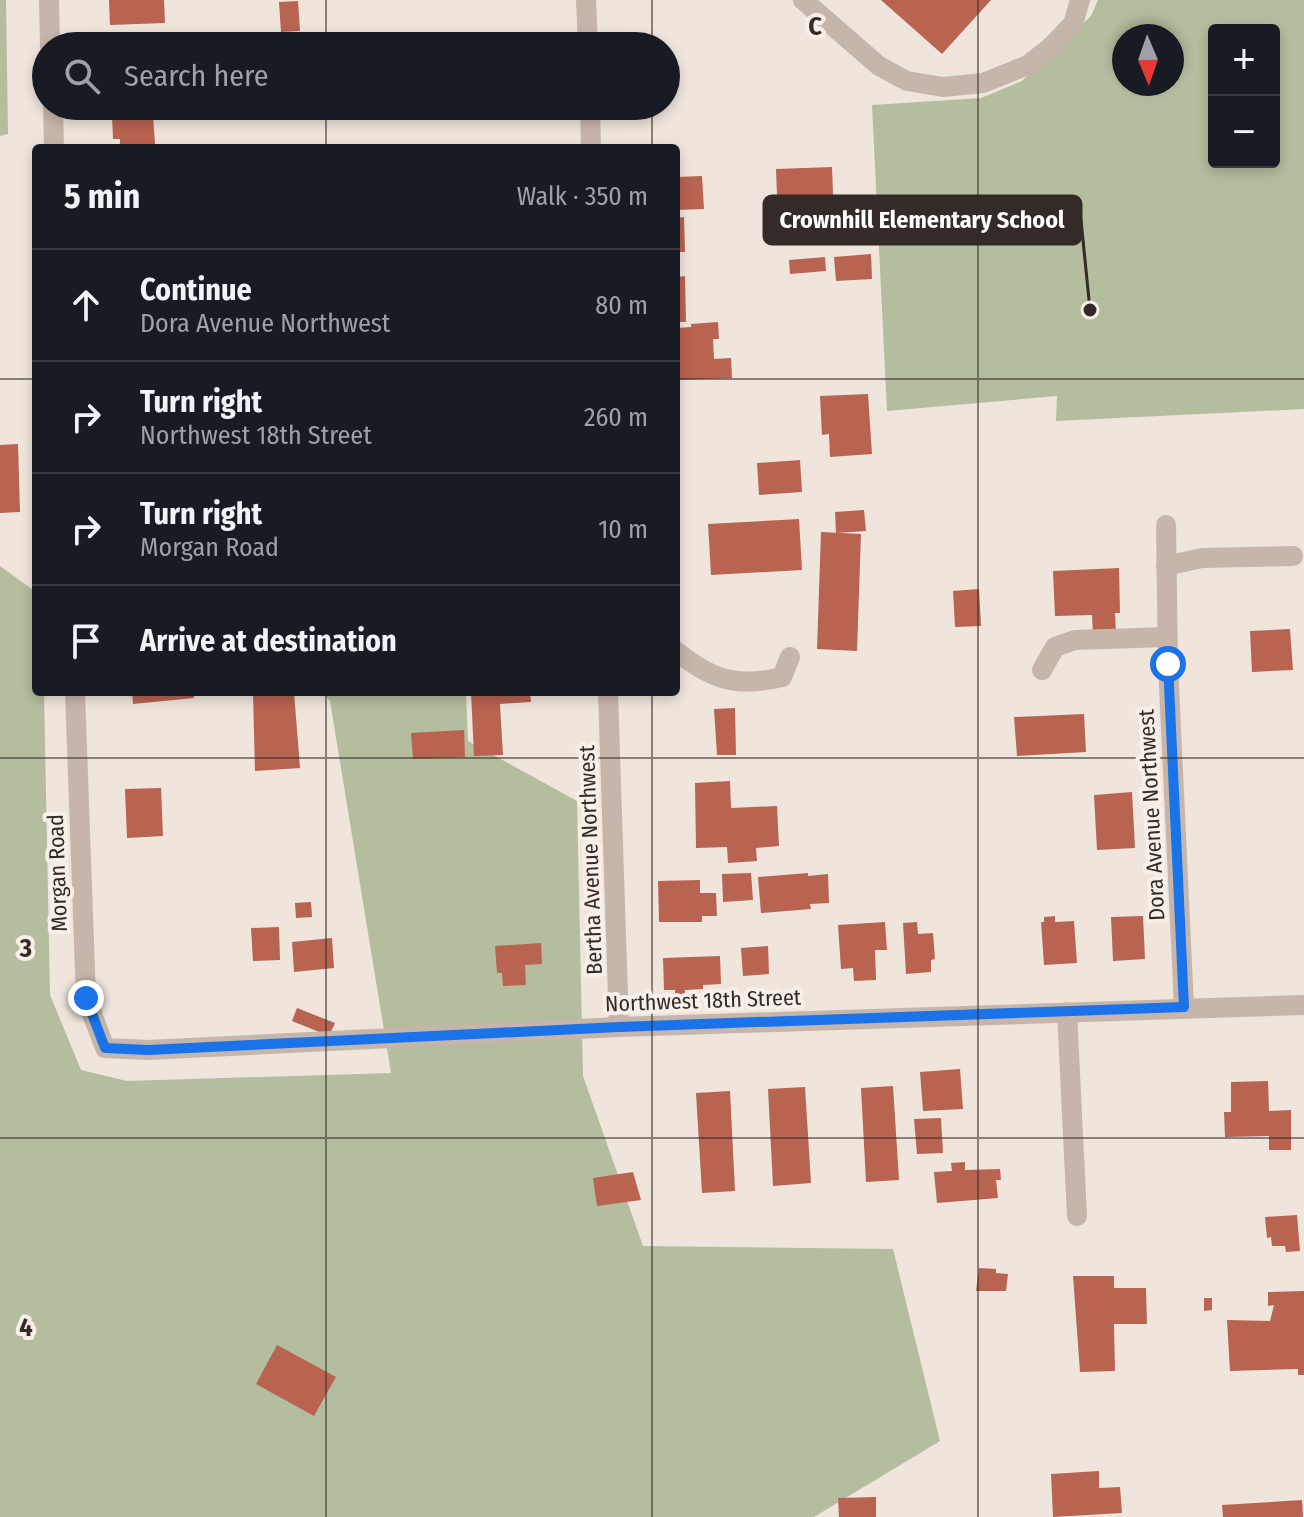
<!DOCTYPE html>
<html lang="en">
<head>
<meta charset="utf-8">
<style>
  body { margin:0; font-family:"Fira Sans Condensed",sans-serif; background:#242831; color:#f1f3f6 }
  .controls { position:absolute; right:24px; top:24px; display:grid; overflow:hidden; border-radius:8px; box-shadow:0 4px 12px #0003 }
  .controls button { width:72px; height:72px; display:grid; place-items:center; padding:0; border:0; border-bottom:2px solid #363941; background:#171b24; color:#f1f3f6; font:40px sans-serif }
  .compass { position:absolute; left:1112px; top:24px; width:72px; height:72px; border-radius:50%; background:#171b24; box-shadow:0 4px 12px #0003; rotate:178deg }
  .stop { position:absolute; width:24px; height:24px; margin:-18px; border:6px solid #1a73e8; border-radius:50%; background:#fff }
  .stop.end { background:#1a73e8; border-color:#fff; box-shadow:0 2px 8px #0008 }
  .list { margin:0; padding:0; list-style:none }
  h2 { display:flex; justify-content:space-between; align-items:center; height:104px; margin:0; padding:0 32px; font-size:34px }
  h2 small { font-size:26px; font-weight:400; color:#9ea1a6 }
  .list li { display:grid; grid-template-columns:52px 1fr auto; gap:24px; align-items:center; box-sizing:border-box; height:112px; padding:0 32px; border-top:2px solid #363941 }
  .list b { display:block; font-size:30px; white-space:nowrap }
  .list p { margin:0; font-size:26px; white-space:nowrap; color:#9ea1a6 }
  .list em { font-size:26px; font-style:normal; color:#9ea1a6 }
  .icon { flex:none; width:44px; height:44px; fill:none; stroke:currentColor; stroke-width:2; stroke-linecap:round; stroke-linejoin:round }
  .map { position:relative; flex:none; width:1304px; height:1517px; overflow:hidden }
  .search { position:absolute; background:#171b24; box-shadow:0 4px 12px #0003; left:32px; top:32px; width:648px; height:88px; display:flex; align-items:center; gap:20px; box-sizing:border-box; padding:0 28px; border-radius:44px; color:#9ea1a6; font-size:30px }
  .panel { position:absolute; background:#171b24; box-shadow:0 4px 12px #0003; left:32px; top:144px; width:648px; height:552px; border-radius:8px }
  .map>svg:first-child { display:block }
  .green { fill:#b4bd9e; fill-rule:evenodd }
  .building { fill:#b96351 }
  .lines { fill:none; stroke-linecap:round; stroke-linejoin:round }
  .minor { stroke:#c6b5aa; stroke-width:20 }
  .route { stroke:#1a73e8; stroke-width:10 }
  .grid { fill:none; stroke:#342b28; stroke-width:2; stroke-opacity:0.55 }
  .labels { text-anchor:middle; stroke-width:8; stroke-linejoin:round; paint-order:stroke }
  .street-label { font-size:22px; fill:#342b28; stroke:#f7efe8 }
  .grid-label { font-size:26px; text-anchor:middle; font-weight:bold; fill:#342b28; stroke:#f7efe8; stroke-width:8; stroke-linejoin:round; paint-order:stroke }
  .leader { fill:none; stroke:#342b28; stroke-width:3 }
  .callout-dot { fill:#342b28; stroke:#f7efe8; stroke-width:3 }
  .callout { fill:#342b28; stroke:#342b28; stroke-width:3 }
  .callout-label { font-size:24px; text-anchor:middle; font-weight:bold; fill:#fff }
</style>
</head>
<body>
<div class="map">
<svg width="1304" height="1517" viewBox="0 0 1304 1517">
  <rect width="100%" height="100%" fill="#efe5dc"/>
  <g class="green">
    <path d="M0,0H6L8,134L0,136Z"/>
    <path d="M1098,0H1304V409L1056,421L1057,396L887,411L872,105L981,98L1022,81L1091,16ZM1214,30H1274V162H1214ZM1124,36H1172V84H1124Z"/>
    <path d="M0,566L36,592V692H44L50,995L81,1070L127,1081L391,1073L330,701L322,692H466L468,741L577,801L583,1076L643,1246L893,1249L940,1441L814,1517H0Z"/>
  </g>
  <g class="building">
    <path d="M109,0H164L165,23L110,25Z"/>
    <path d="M881,0H991L942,54Z"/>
    <path d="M298,1L300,31L281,32L279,2Z"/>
    <path d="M131,106H155L156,115H153L155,144L120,147V139H113L112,116L132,115Z"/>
    <path d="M333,106H368L369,111L334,114Z"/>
    <path d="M832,167L834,222L778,223L776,169Z"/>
    <path d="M702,176L704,209L676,210V177Z"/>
    <path d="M684,217L685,252H676V218Z"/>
    <path d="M871,254L872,279L836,281L834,257Z"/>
    <path d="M825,257L826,271L790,274L789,260Z"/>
    <path d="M685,276L686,322H676V277Z"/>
    <path d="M718,322L719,339H713L714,359L731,358L732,378L678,380L676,328L691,327V324Z"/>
    <path d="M868,394L872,454L830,457L829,434L822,435L820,396Z"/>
    <path d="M18,444L20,512L0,513V445Z"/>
    <path d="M800,460L802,492L759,495L757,463Z"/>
    <path d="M864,510L866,531L836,533L835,512Z"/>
    <path d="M799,519L802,570L711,575L708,524Z"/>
    <path d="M821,532L861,534L857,651L817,649Z"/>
    <path d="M1119,568L1120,613H1115L1116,633L1093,634L1092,615L1055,616L1053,571Z"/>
    <path d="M979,589L981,626L955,627L953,591Z"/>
    <path d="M1290,629L1293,670L1252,672L1250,631Z"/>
    <path d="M132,692H194V698L133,704Z"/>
    <path d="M253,692H294L300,768L255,771Z"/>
    <path d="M471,692H530L531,702L500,704L503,755L474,756Z"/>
    <path d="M735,708L736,755H717L714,709Z"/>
    <path d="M1084,714L1086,752L1017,756L1014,717Z"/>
    <path d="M464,730L465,757L413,759L411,733Z"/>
    <path d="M730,781L731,808L777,806L779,846L756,848L757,861L728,863L727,847L696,848L695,783Z"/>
    <path d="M161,788L163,836L127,838L125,789Z"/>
    <path d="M1132,792L1135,848L1097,850L1094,795Z"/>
    <path d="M751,873L753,900L723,902L722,874Z"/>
    <path d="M808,873V876L828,874L829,903L810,904L811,909L761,913L758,877Z"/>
    <path d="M700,880V893H716L717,916H702V922H659L658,881Z"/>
    <path d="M311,902L312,917L296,918L295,903Z"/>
    <path d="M1055,916V922L1074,921L1077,963L1044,965L1041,922H1044V917Z"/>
    <path d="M1143,916L1145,959L1113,961L1111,917Z"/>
    <path d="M885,922L887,950H875L876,980L854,981L853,968L841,969L838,925Z"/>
    <path d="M917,922L918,934L933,933L935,959L931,960V972L906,974L903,923Z"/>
    <path d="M279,927L280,960L253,961L251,928Z"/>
    <path d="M332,938L334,968L294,972L292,942Z"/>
    <path d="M541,943L542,964L525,965L526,985L503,986L502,973H497L495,946Z"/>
    <path d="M768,946L769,974L743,976L741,948Z"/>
    <path d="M720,956L721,984L703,985V989L685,990V994L675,995V990H664L663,958Z"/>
    <path d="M297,1008L335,1023L329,1036L292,1021Z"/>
    <path d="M960,1069L963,1109L923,1111L920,1072Z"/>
    <path d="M1268,1081L1269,1111L1291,1110V1150H1269V1136L1225,1137L1224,1112H1231V1082Z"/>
    <path d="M893,1086L899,1180L866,1182L861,1088Z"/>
    <path d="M805,1087L811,1183L773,1186L768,1089Z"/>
    <path d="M730,1091L735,1191L702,1193L696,1093Z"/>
    <path d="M941,1118L943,1153L917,1154L914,1119Z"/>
    <path d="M965,1162V1170L1000,1169L1001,1180H996L998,1198L937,1203L934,1172L952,1171L951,1163Z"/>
    <path d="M633,1172L641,1200L597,1206L593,1178Z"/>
    <path d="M1297,1215L1300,1251L1286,1252L1285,1246H1272L1271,1237L1267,1238L1265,1217Z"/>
    <path d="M979,1268L996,1269V1273L1008,1274L1006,1291H976Z"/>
    <path d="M1073,1276H1114V1288H1146L1147,1324H1114L1115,1371L1080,1372Z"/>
    <path d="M1304,1291V1375H1298V1369L1230,1371L1227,1320L1270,1321L1274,1305L1268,1306V1292Z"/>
    <path d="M1204,1298H1212V1310L1204,1311Z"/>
    <path d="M277,1345L336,1377L314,1416L256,1384Z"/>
    <path d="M1099,1471V1488L1120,1487L1122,1513L1053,1517L1051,1474Z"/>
    <path d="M876,1497V1517H839L838,1498Z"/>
    <path d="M1302,1500L1303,1517H1223L1222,1505Z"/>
  </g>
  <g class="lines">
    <g class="minor">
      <path d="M49,0L50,46"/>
      <path d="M586,0L588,46"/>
      <path d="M803,0L879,66L907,81L943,87L983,83L1028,65L1051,47L1073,24L1080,0"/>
      <path d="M53,106L54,148"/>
      <path d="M590,106L591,148"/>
      <path d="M1166,525L1168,664L1184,1007"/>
      <path d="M1166,566L1202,558L1293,556"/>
      <path d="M676,651C712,680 737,688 782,677L790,657"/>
      <path d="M1042,670L1055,647L1075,640L1167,637"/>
      <path d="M75,692L86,998L105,1048L148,1050L619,1027L1304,1005"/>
      <path d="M608,692L619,1027"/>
      <path d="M1067,1012L1077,1216"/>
    </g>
  </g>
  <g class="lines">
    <path class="route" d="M86,998L105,1048L148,1050L619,1027L1184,1007L1168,664"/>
  </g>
  <path class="grid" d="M326,0V46M652,0V46M978,0V1517M326,106V148M652,106V148M0,379H36M676,379H1304M326,692V1517M652,692V1517M0,758H1304M0,1138H1304"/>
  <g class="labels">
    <g class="street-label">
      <text transform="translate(1151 815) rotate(-93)" y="8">Dora Avenue Northwest</text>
      <text transform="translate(590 860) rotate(-92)" y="8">Bertha Avenue Northwest</text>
      <text transform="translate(57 873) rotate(-92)" y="8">Morgan Road</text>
      <text transform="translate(703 1000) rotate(-2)" y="8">Northwest 18th Street</text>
    </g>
  </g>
  <g class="grid-label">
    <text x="815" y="35">C</text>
    <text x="26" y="957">3</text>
    <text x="26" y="1336">4</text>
  </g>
  <path class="leader" d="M1090 310L1081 220"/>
  <circle class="callout-dot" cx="1090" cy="310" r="8"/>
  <rect class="callout" x="764" y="196" width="317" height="48" rx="8"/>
  <g class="callout-label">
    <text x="922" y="228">Crownhill Elementary School</text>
  </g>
</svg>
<div class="controls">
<button>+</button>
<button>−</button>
</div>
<svg class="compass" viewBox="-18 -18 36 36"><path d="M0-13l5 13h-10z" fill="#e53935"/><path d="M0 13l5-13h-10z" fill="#9ea1a6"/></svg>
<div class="stop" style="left:1168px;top:664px"></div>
<div class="stop end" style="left:86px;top:998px"></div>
<div class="search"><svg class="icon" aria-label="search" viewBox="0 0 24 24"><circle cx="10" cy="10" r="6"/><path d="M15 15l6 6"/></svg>Search here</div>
<section class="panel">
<h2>5 min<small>Walk · 350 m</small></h2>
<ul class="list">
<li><svg class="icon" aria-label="ahead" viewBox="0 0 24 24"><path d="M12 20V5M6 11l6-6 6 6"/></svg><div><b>Continue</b><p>Dora Avenue Northwest</p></div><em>80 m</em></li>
<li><svg class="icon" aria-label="right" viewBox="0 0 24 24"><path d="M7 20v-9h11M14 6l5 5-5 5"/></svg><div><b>Turn right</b><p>Northwest 18th Street</p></div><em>260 m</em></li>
<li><svg class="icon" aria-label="right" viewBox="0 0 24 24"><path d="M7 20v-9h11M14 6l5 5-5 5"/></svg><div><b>Turn right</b><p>Morgan Road</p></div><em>10 m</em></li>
<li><svg class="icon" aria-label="arrive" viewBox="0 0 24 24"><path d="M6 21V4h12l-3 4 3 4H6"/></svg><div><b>Arrive at destination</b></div></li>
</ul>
</section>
</div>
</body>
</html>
